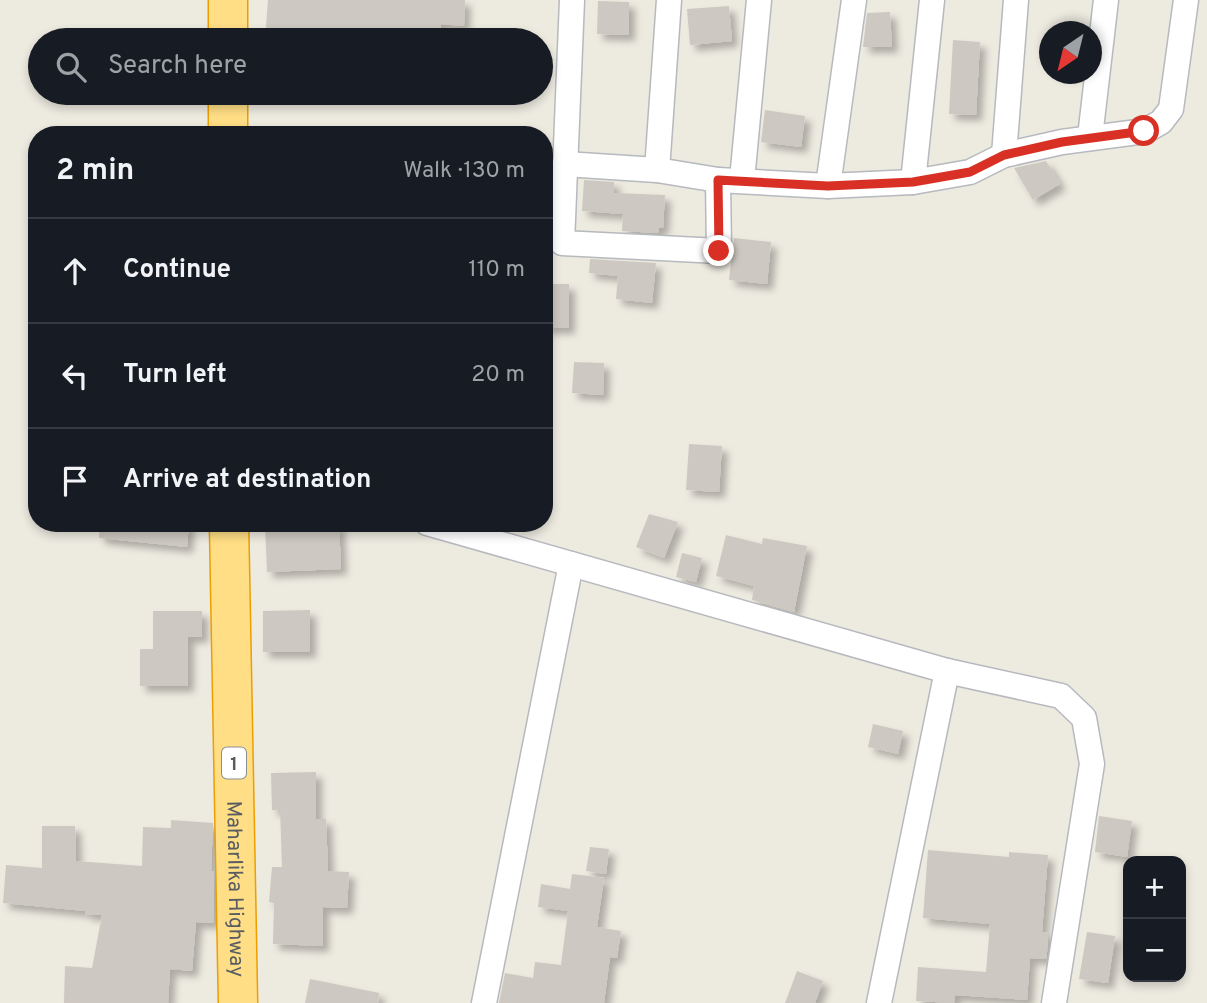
<!DOCTYPE html>
<html lang="en">
<head>
<meta charset="utf-8">
<style>
  body { margin:0; font-family:Overpass,sans-serif; background:#242831; color:#f1f3f6 }
  .controls { position:absolute; right:21px; bottom:21px; display:grid; overflow:hidden; border-radius:14px; box-shadow:0 4px 10px #0003 }
  .controls button { width:63px; height:63px; display:grid; place-items:center; padding:0; border:0; border-bottom:2px solid #363941; background:#171b24; color:#f1f3f6; font:35px sans-serif }
  .compass { position:absolute; left:1039px; top:21px; width:63px; height:63px; border-radius:50%; background:#171b24; box-shadow:0 4px 10px #0003; rotate:215deg }
  .stop { position:absolute; width:21px; height:21px; margin:-16px; border:5px solid #d93025; border-radius:50%; background:#fff }
  .stop.end { background:#d93025; border-color:#fff; box-shadow:0 2px 7px #0008 }
  .list { margin:0; padding:0; list-style:none }
  h2 { display:flex; justify-content:space-between; align-items:center; height:91px; margin:0; padding:0 28px; font-size:30px }
  h2 small { font-size:23px; font-weight:400; color:#9ea1a6 }
  .list li { display:grid; grid-template-columns:46px 1fr auto; gap:21px; align-items:center; box-sizing:border-box; height:105px; padding:0 28px; border-top:2px solid #363941 }
  .list b { display:block; font-size:26px; white-space:nowrap }
  .list em { font-size:23px; font-style:normal; color:#9ea1a6 }
  .icon { flex:none; width:38px; height:38px; fill:none; stroke:currentColor; stroke-width:2; stroke-linecap:round; stroke-linejoin:round }
  .map { position:relative; flex:none; width:1207px; height:1003px; overflow:hidden }
  .search { position:absolute; background:#171b24; box-shadow:0 4px 10px #0003; left:28px; top:28px; width:525px; height:77px; display:flex; align-items:center; gap:18px; box-sizing:border-box; padding:0 24px; border-radius:38px; color:#9ea1a6; font-size:26px }
  .panel { position:absolute; background:#171b24; box-shadow:0 4px 10px #0003; left:28px; top:126px; width:525px; height:406px; border-radius:28px }
  .map>svg:first-child { display:block }
  .building { fill:#cdc8c1; filter:url(#shadow) }
  .lines { fill:none; stroke-linecap:round; stroke-linejoin:round }
  .street-casing { stroke:#b6b9be; stroke-width:27 }
  .highway-casing { stroke:#ed9e00; stroke-width:41 }
  .street { stroke:#fff; stroke-width:24 }
  .highway { stroke:#ffde85; stroke-width:38 }
  .route { stroke:#d93025; stroke-width:9 }
  .labels { text-anchor:middle; stroke-width:6; stroke-linejoin:round; paint-order:stroke }
  .shield { fill:#fff; stroke:#8b8e91; stroke-width:2 }
  .shield-label { font-size:19px; font-weight:bold; fill:#595d62 }
  .street-label { font-size:21px; fill:#595d62; stroke:#fff }
</style>
</head>
<body>
<div class="map">
<svg width="1207" height="1003" viewBox="0 0 1207 1003">
  <defs>
    <filter id="shadow"><feDropShadow dx="6" dy="6" stdDeviation="3.5" flood-color="#0004"/></filter>
  </defs>
  <rect width="100%" height="100%" fill="#edeae0"/>
  <g class="building">
    <path d="M268,0H465L464,26L441,24L440,40H265Z"/>
    <path d="M598,1L629,2V35L597,34Z"/>
    <path d="M729,6L732,41L690,45L687,9Z"/>
    <path d="M890,12L892,47H863L867,13Z"/>
    <path d="M953,40L980,42L976,115L949,114Z"/>
    <path d="M765,110L805,116L801,147L761,142Z"/>
    <path d="M1046,161L1060,184L1033,200L1014,168Z"/>
    <path d="M584,180L614,182V193L665,195L663,228H659L658,233L622,231L623,214L582,211Z"/>
    <path d="M734,238L771,242L767,284L729,280Z"/>
    <path d="M590,259L656,263L652,303L616,299L618,276L589,273Z"/>
    <rect x="544" y="284" width="25" height="44"/>
    <path d="M574,362L604,363L603,395L572,393Z"/>
    <path d="M689,444L722,446L719,492L686,490Z"/>
    <path d="M649,514L678,522L664,558L636,547Z"/>
    <path d="M100,523H189L187,547L99,538Z"/>
    <path d="M265,523H339L341,569L267,572Z"/>
    <path d="M726,535L762,544L763,538L807,546L794,612L752,600L754,586L716,576Z"/>
    <path d="M682,553L702,558L696,582L676,577Z"/>
    <path d="M310,610V652H263V611Z"/>
    <path d="M153,611H202V637H188V686H140V649H153Z"/>
    <path d="M873,724L903,731L898,754L868,747Z"/>
    <path d="M316,772V819H326L328,871L349,872L347,908L323,907V946L273,944L274,903L269,902L272,867H282L280,810H272L271,773Z"/>
    <path d="M1099,816L1132,821L1127,857L1095,852Z"/>
    <path d="M171,820L213,823L211,871H214V923L196,922L192,971L170,969L168,1003H64L65,966L92,968L102,915L85,914V911L3,903L6,865L42,868V826H75L76,861L142,866L143,827L171,828Z"/>
    <path d="M590,847L609,849L606,874L586,871Z"/>
    <path d="M928,850L1009,857V852L1048,855L1042,932L1048,933L1047,952L1046,959L1030,958L1027,1000L955,995L954,1003L916,1001L918,967L986,972L990,924L923,918Z"/>
    <path d="M572,874L604,878L597,927L621,931L617,958L610,957L604,1003H499L505,973L533,978L535,962L561,965L568,911L538,907L541,884L570,889Z"/>
    <path d="M1087,932L1115,936L1108,983L1079,979Z"/>
    <path d="M797,971L823,981L815,1003H785Z"/>
    <path d="M310,979L379,993L378,1003H305Z"/>
  </g>
  <g class="lines">
    <g class="street-casing">
      <g id="street">
        <path d="M572,0L562,243L719,251L718,180"/>
        <path d="M1090,137L1106,0"/>
        <path d="M1004,155L1016,0"/>
        <path d="M565,164L657,170L718,180L828,186L913,182L970,172L1004,155L1062,142L1145,131L1161,122L1171,109L1186,0"/>
        <path d="M657,170L669,0"/>
        <path d="M742,180L759,0"/>
        <path d="M913,182L932,0"/>
        <path d="M828,186L854,0"/>
        <path d="M427,523L947,671L1061,696L1084,718L1092,764L1054,1003"/>
        <path d="M484,1003L571,564"/>
        <path d="M879,1003L947,671"/>
      </g>
    </g>
    <g class="highway-casing">
      <g id="highway">
        <path d="M228,0V40"/>
        <path d="M228,93V135"/>
        <path id="s1" d="M229,523L238,1003"/>
      </g>
    </g>
    <use href="#street" class="street"/>
    <use href="#highway" class="highway"/>
  </g>
  <g class="lines">
    <path class="route" d="M719,251L718,180L828,186L913,182L970,172L1004,155L1062,142L1144,131"/>
  </g>
  <g class="labels">
    <rect class="shield" x="222" y="747.5" width="24" height="31" rx="5"/>
    <g class="shield-label">
      <text x="234" y="770">1</text>
    </g>
    <g class="street-label">
      <text dy="7" stroke="none"><textPath href="#s1" startOffset="366">Maharlika Highway</textPath></text>
    </g>
  </g>
</svg>
<div class="controls">
<button>+</button>
<button>−</button>
</div>
<svg class="compass" viewBox="-18 -18 36 36"><path d="M0-13l5 13h-10z" fill="#e53935"/><path d="M0 13l5-13h-10z" fill="#9ea1a6"/></svg>
<div class="stop" style="left:1144px;top:131px"></div>
<div class="stop end" style="left:719px;top:251px"></div>
<div class="search"><svg class="icon" aria-label="search" viewBox="0 0 24 24"><circle cx="10" cy="10" r="6"/><path d="M15 15l6 6"/></svg>Search here</div>
<section class="panel">
<h2>2 min<small>Walk · 130 m</small></h2>
<ul class="list">
<li><svg class="icon" aria-label="ahead" viewBox="0 0 24 24"><path d="M12 20V5M6 11l6-6 6 6"/></svg><div><b>Continue</b></div><em>110 m</em></li>
<li><svg class="icon" aria-label="left" viewBox="0 0 24 24"><path d="M17 20v-9H6M10 6l-5 5 5 5"/></svg><div><b>Turn left</b></div><em>20 m</em></li>
<li><svg class="icon" aria-label="arrive" viewBox="0 0 24 24"><path d="M6 21V4h12l-3 4 3 4H6"/></svg><div><b>Arrive at destination</b></div></li>
</ul>
</section>
</div>
</body>
</html>
